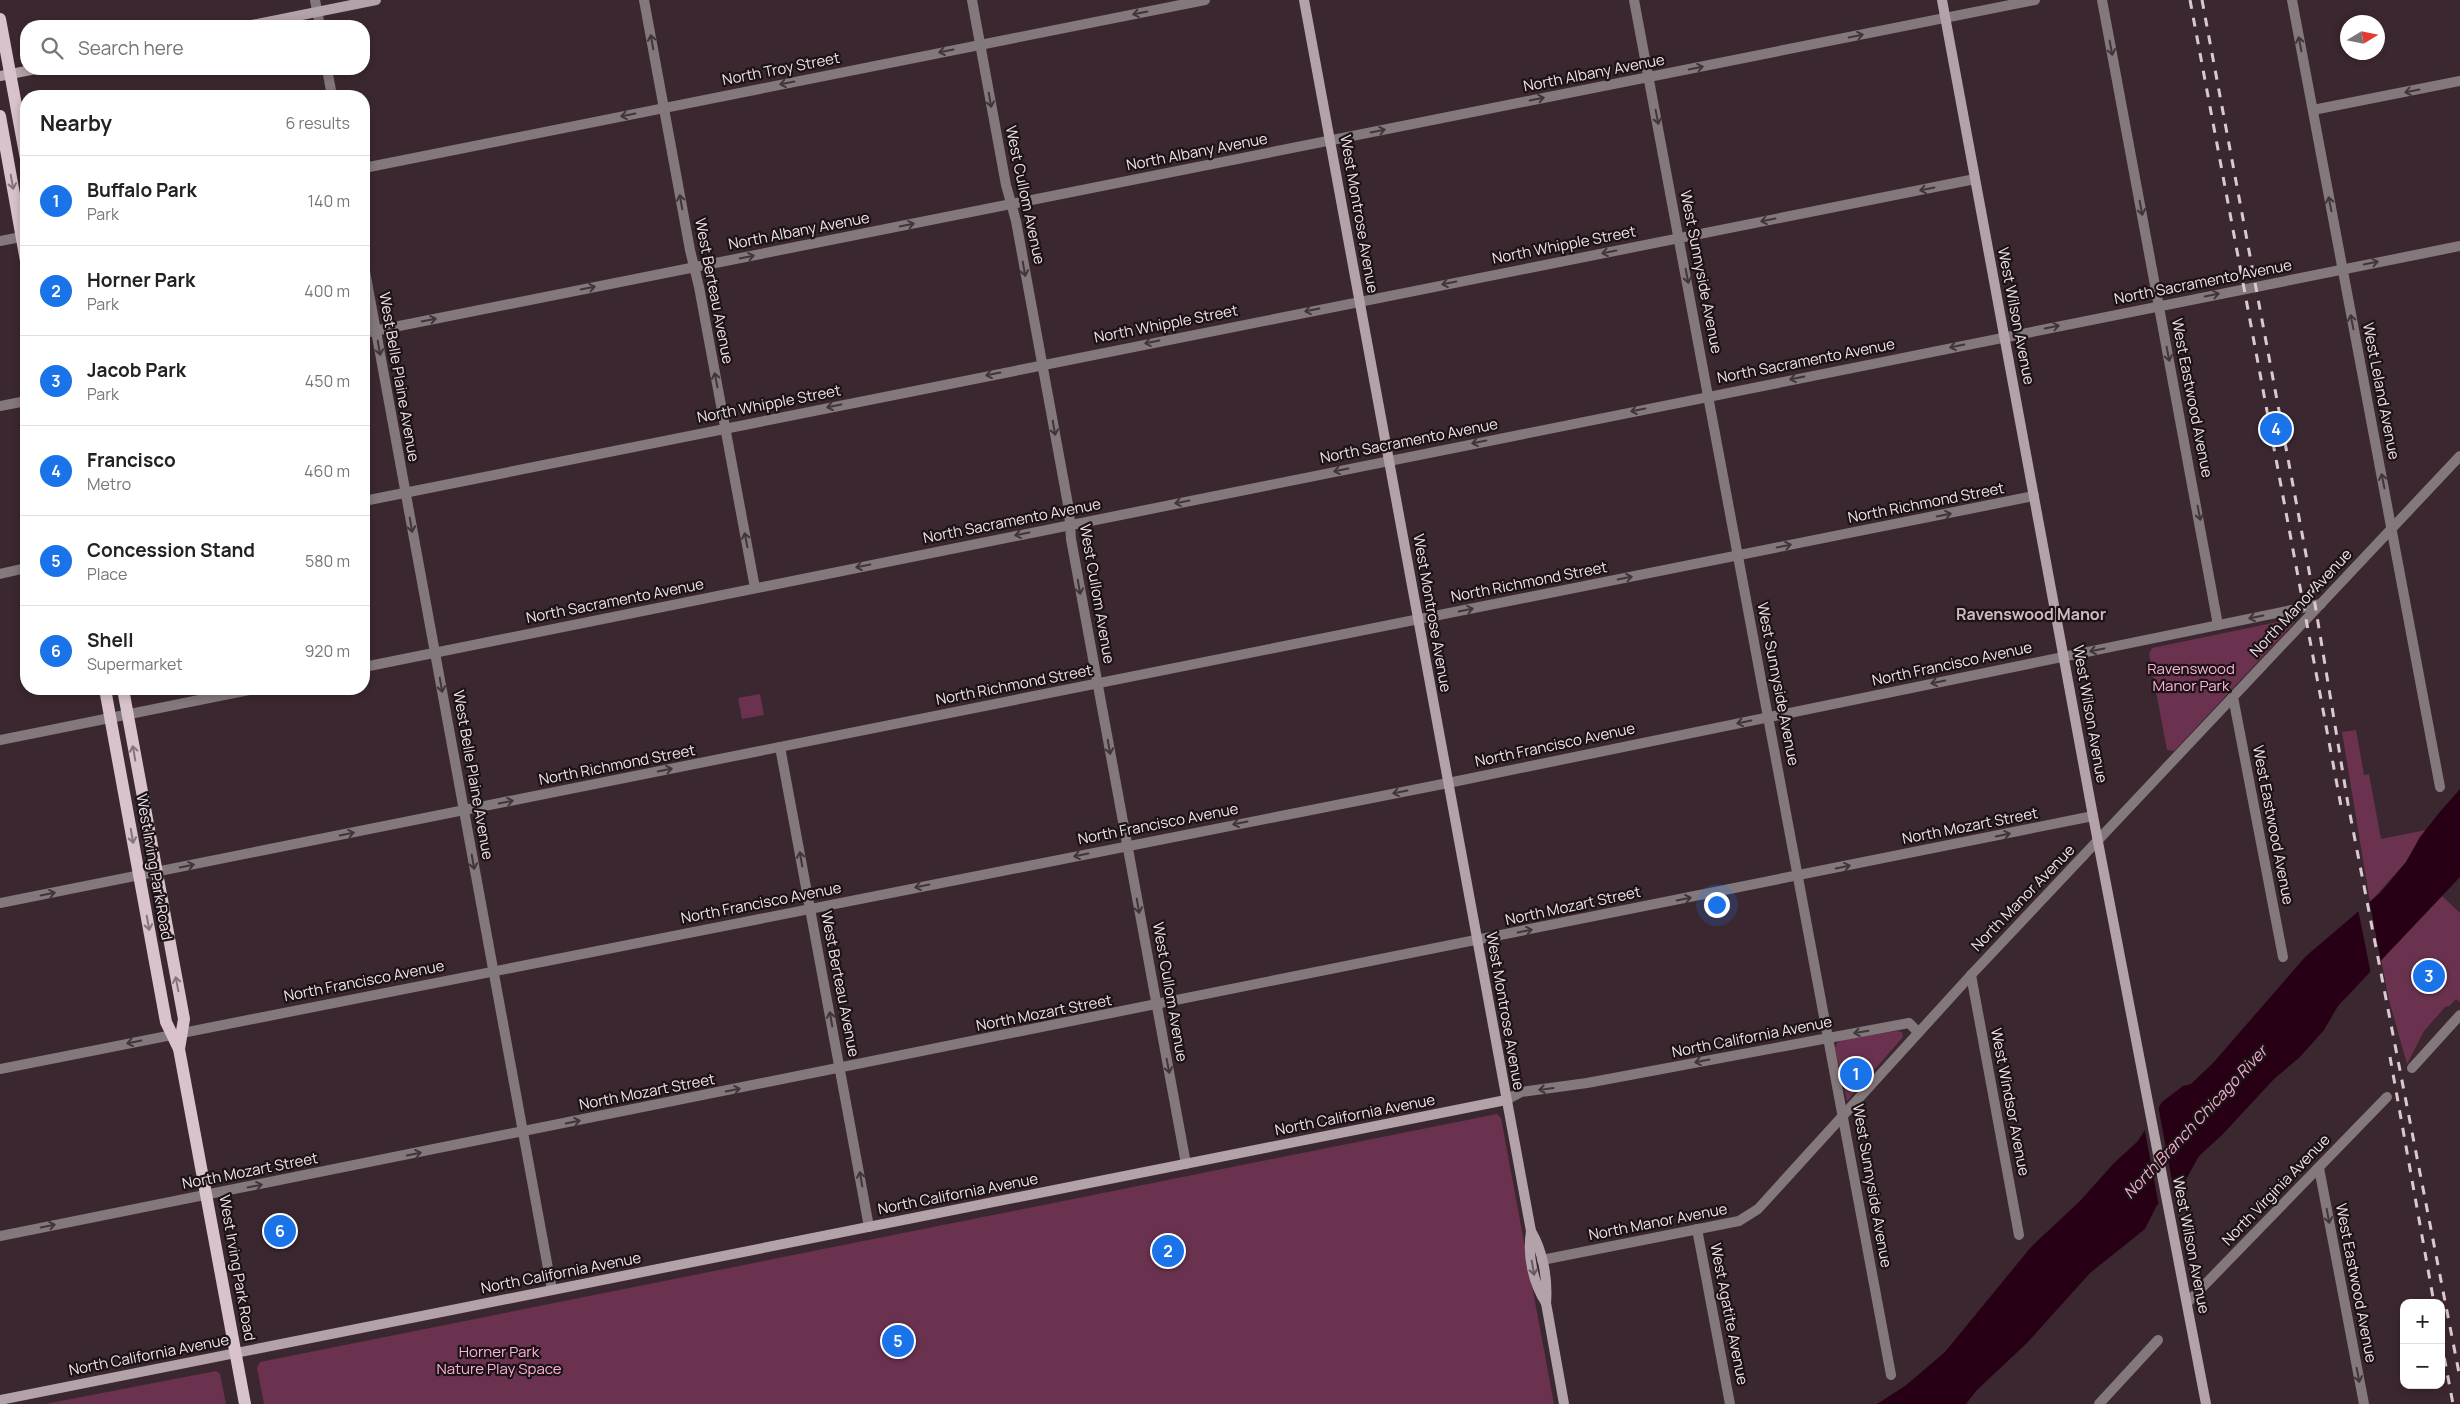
<!DOCTYPE html>
<html lang="en">
<head>
<meta charset="utf-8">
<style>
  body { margin:0; font-family:Manrope,sans-serif; background:#f2f2f2; color:#222 }
  .controls { position:absolute; right:15px; bottom:15px; display:grid; overflow:hidden; border-radius:10px; box-shadow:0 2px 8px #0003 }
  .controls button { width:45px; height:45px; display:grid; place-items:center; padding:0; border:0; border-bottom:1px solid #e0e0e0; background:#fff; color:#222; font:25px sans-serif }
  .compass { position:absolute; left:2340px; top:15px; width:45px; height:45px; border-radius:50%; background:#fff; box-shadow:0 2px 8px #0003; rotate:80deg }
  .you { position:absolute; left:1716px; top:904px; width:18px; height:18px; margin:-12px; border:4px solid #fff; border-radius:50%; background:#1a73e8; box-shadow:0 0 0 8px #1a73e833 }
  .badge { display:grid; place-items:center; width:32px; height:32px; border-radius:50%; background:#1a73e8; color:#fff; font-size:16px; font-weight:700 }
  .pin { position:absolute; translate:-50% -50%; border:2px solid #fff; box-shadow:0 1px 5px #0006 }
  .list { margin:0; padding:0; list-style:none }
  h2 { display:flex; justify-content:space-between; align-items:center; height:65px; margin:0; padding:0 20px; font-size:21px }
  h2 small { font-size:16px; font-weight:400; color:#767676 }
  .list li { display:grid; grid-template-columns:32px 1fr auto; gap:15px; align-items:center; box-sizing:border-box; height:90px; padding:0 20px; border-top:1px solid #e0e0e0 }
  .list b { display:block; font-size:19px; white-space:nowrap }
  .list p { margin:0; font-size:16px; white-space:nowrap; color:#767676 }
  .list em { font-size:16px; font-style:normal; color:#767676 }
  .icon { flex:none; width:28px; height:28px; fill:none; stroke:currentColor; stroke-width:2; stroke-linecap:round; stroke-linejoin:round }
  .map { position:relative; flex:none; width:2460px; height:1404px; overflow:hidden }
  .search { position:absolute; background:#fff; box-shadow:0 2px 8px #0003; left:20px; top:20px; width:350px; height:55px; display:flex; align-items:center; gap:12px; box-sizing:border-box; padding:0 18px; border-radius:20px; color:#767676; font-size:19px }
  .panel { position:absolute; background:#fff; box-shadow:0 2px 8px #0003; left:20px; top:90px; width:350px; height:605px; border-radius:20px }
  .map>svg:first-child { display:block }
  .green { fill:#6a324f }
  .water { fill:#270016 }
  .pier { fill:#3b2730 }
  .lines { fill:none; stroke-linecap:round; stroke-linejoin:round }
  .street { stroke:#83787c; stroke-width:10 }
  .secondary { stroke:#b3a2a9; stroke-width:10 }
  .primary { stroke:#d8c2cb; stroke-width:12 }
  .rail { stroke:#d9cad0; stroke-width:3; stroke-dasharray:9 9; stroke-linecap:butt }
  .oneway { stroke:#40363a }
  .oneway2 { stroke:#83737a }
  .oneway3 { stroke:#685a60 }
  .labels { text-anchor:middle; stroke-width:4.5; stroke-linejoin:round; paint-order:stroke }
  .street-label { font-size:15px; fill:#efe1e7; stroke:#1c1317 }
  .park-label { font-size:15px; fill:#ffb2d6; stroke:#1c1317 }
  .neighbourhood-label { font-size:16px; font-weight:bold; fill:#d1b7c2; stroke:#1c1317 }
  .water-label { font-size:16px; font-style:italic; fill:#f5a9cc; stroke:#1c1317 }
</style>
</head>
<body>
<div class="map">
<svg width="2460" height="1404" viewBox="0 0 2460 1404">
  <rect width="100%" height="100%" fill="#3b2730"/>
  <g class="green">
    <path d="M2292,619L2294,623L2174,751L2167,750L2149,654L2152,648Z"/>
    <path d="M760,694L764,715L742,719L738,698Z"/>
    <path d="M2356,730L2364,775L2369,774L2381,839L2426,830L2406,862L2370,902L2342,732Z"/>
    <path d="M2442,896L2460,913V1002L2456,999L2448,1007L2446,1006L2424,1031L2407,1064L2389,1000L2381,959Z"/>
    <path d="M1897,1031L1902,1032L1903,1037L1847,1101L1835,1048L1837,1043L1842,1040Z"/>
    <path d="M1497,1114L1501,1118L1554,1404H264L257,1368L260,1362Z"/>
    <path d="M216,1371L220,1374L226,1404H45Z"/>
  </g>
  <path class="water" d="M2460,789V877L2338,1006L2324,1030L2300,1057L2274,1079L2222,1135L2199,1156L2179,1192L2157,1205L2145,1229L2090,1273L2027,1343L1977,1390L1966,1404H1877L1905,1386L1945,1352L2031,1247L2080,1201L2114,1163L2138,1141L2162,1102L2183,1086L2191,1084L2213,1063L2306,956L2380,893L2406,862L2420,837L2439,813Z"/>
  <g class="pier">
    <path d="M2369,899L2381,962L2371,974L2358,909Z"/>
    <path d="M2158,1105L2175,1197L2159,1206L2144,1126Z"/>
  </g>
  <g class="lines">
    <g class="street">
      <path d="M315,0L320,26"/>
      <path d="M644,0L690,250L699,287L755,588"/>
      <path d="M972,0L1006,185L1016,221L1069,510L1071,539L1186,1164"/>
      <path d="M1634,0L1891,1375"/>
      <path d="M2102,0L2218,625"/>
      <path d="M2292,0L2440,787"/>
      <path d="M327,69L332,96"/>
      <path d="M2313,110L2460,81"/>
      <path d="M364,168L1205,0"/>
      <path d="M0,241L26,236"/>
      <path d="M364,266L552,1290"/>
      <path d="M364,333L2035,0"/>
      <path d="M0,406L26,401"/>
      <path d="M364,501L1975,179"/>
      <path d="M0,574L26,568"/>
      <path d="M364,667L2460,246"/>
      <path d="M2233,697L2283,957"/>
      <path d="M0,740L254,689"/>
      <path d="M780,747L869,1227"/>
      <path d="M0,903L2034,496"/>
      <path d="M1971,975L2019,1235"/>
      <path d="M2412,1068L2460,1015"/>
      <path d="M0,1069L1448,783L2321,604"/>
      <path d="M1506,1100L1521,1092L1587,1083L1909,1023L1918,1032"/>
      <path d="M2319,1168L2364,1404"/>
      <path d="M1697,1229L1730,1404"/>
      <path d="M0,1236L2093,816"/>
      <path d="M1542,1260L1739,1221L1758,1209L1971,975L2460,456"/>
      <path d="M2187,1303L2387,1097"/>
      <path d="M2099,1404L2158,1340"/>
    </g>
    <g class="secondary">
      <path d="M1304,0L1531,1231C1527,1255 1533,1283 1546,1303"/>
      <path d="M1942,0L2093,816L2206,1404"/>
      <path d="M247,26L376,0"/>
      <path d="M0,76L36,69"/>
      <path d="M1531,1231C1543,1251 1548,1279 1546,1303L1564,1404"/>
      <path d="M0,1400L1506,1100"/>
    </g>
    <g class="primary">
      <path d="M0,19L26,159"/>
      <path d="M0,116L26,261"/>
      <path d="M105,689L166,1022L179,1049L245,1404"/>
      <path d="M123,689L184,1019L179,1049"/>
    </g>
    <g class="rail">
      <path d="M2190,0L2341,806"/>
      <path d="M2202,0L2313,592L2348,804L2460,1378"/>
      <path d="M2390,1057L2434,1303"/>
      <path d="M2441,1340L2453,1404"/>
    </g>
  </g>
  <defs><path id="oneway-shaft" d="M-6 0H5M1.5-3L5.5 0L1.5 3" fill="none" stroke-width="1.6" stroke-linecap="round" stroke-linejoin="round" transform="scale(1.25)"/></defs>
  <g class="oneway">
    <use href="#oneway-shaft" transform="translate(1140 13) rotate(169)"/>
    <use href="#oneway-shaft" transform="translate(1856 36) rotate(-11)"/>
    <use href="#oneway-shaft" transform="translate(652 42) rotate(-100)"/>
    <use href="#oneway-shaft" transform="translate(2300 44) rotate(-101)"/>
    <use href="#oneway-shaft" transform="translate(2111 48) rotate(79)"/>
    <use href="#oneway-shaft" transform="translate(946 51) rotate(169)"/>
    <use href="#oneway-shaft" transform="translate(1696 68) rotate(-11)"/>
    <use href="#oneway-shaft" transform="translate(787 83) rotate(169)"/>
    <use href="#oneway-shaft" transform="translate(2412 91) rotate(169)"/>
    <use href="#oneway-shaft" transform="translate(1537 99) rotate(-11)"/>
    <use href="#oneway-shaft" transform="translate(990 100) rotate(80)"/>
    <use href="#oneway-shaft" transform="translate(628 115) rotate(169)"/>
    <use href="#oneway-shaft" transform="translate(1657 117) rotate(79)"/>
    <use href="#oneway-shaft" transform="translate(1378 131) rotate(-11)"/>
    <use href="#oneway-shaft" transform="translate(1927 189) rotate(169)"/>
    <use href="#oneway-shaft" transform="translate(681 202) rotate(-100)"/>
    <use href="#oneway-shaft" transform="translate(2330 204) rotate(-101)"/>
    <use href="#oneway-shaft" transform="translate(2141 208) rotate(79)"/>
    <use href="#oneway-shaft" transform="translate(1768 220) rotate(169)"/>
    <use href="#oneway-shaft" transform="translate(907 225) rotate(-11)"/>
    <use href="#oneway-shaft" transform="translate(1609 252) rotate(169)"/>
    <use href="#oneway-shaft" transform="translate(747 257) rotate(-11)"/>
    <use href="#oneway-shaft" transform="translate(2371 263) rotate(-11)"/>
    <use href="#oneway-shaft" transform="translate(1024 269) rotate(80)"/>
    <use href="#oneway-shaft" transform="translate(1687 276) rotate(79)"/>
    <use href="#oneway-shaft" transform="translate(1449 283) rotate(169)"/>
    <use href="#oneway-shaft" transform="translate(588 288) rotate(-11)"/>
    <use href="#oneway-shaft" transform="translate(2212 295) rotate(-11)"/>
    <use href="#oneway-shaft" transform="translate(1312 310) rotate(169)"/>
    <use href="#oneway-shaft" transform="translate(429 320) rotate(-11)"/>
    <use href="#oneway-shaft" transform="translate(2352 322) rotate(-101)"/>
    <use href="#oneway-shaft" transform="translate(2052 327) rotate(-11)"/>
    <use href="#oneway-shaft" transform="translate(1152 342) rotate(169)"/>
    <use href="#oneway-shaft" transform="translate(1957 346) rotate(169)"/>
    <use href="#oneway-shaft" transform="translate(379 348) rotate(80)"/>
    <use href="#oneway-shaft" transform="translate(2168 354) rotate(79)"/>
    <use href="#oneway-shaft" transform="translate(993 374) rotate(169)"/>
    <use href="#oneway-shaft" transform="translate(1797 378) rotate(169)"/>
    <use href="#oneway-shaft" transform="translate(716 380) rotate(-101)"/>
    <use href="#oneway-shaft" transform="translate(834 406) rotate(169)"/>
    <use href="#oneway-shaft" transform="translate(1638 410) rotate(169)"/>
    <use href="#oneway-shaft" transform="translate(1054 428) rotate(80)"/>
    <use href="#oneway-shaft" transform="translate(1479 442) rotate(169)"/>
    <use href="#oneway-shaft" transform="translate(1341 470) rotate(169)"/>
    <use href="#oneway-shaft" transform="translate(2383 481) rotate(-101)"/>
    <use href="#oneway-shaft" transform="translate(1182 502) rotate(169)"/>
    <use href="#oneway-shaft" transform="translate(2199 513) rotate(79)"/>
    <use href="#oneway-shaft" transform="translate(1944 515) rotate(-11)"/>
    <use href="#oneway-shaft" transform="translate(411 525) rotate(80)"/>
    <use href="#oneway-shaft" transform="translate(1022 534) rotate(168)"/>
    <use href="#oneway-shaft" transform="translate(746 540) rotate(-101)"/>
    <use href="#oneway-shaft" transform="translate(1784 546) rotate(-11)"/>
    <use href="#oneway-shaft" transform="translate(863 566) rotate(169)"/>
    <use href="#oneway-shaft" transform="translate(1625 578) rotate(-11)"/>
    <use href="#oneway-shaft" transform="translate(1079 587) rotate(80)"/>
    <use href="#oneway-shaft" transform="translate(1466 610) rotate(-11)"/>
    <use href="#oneway-shaft" transform="translate(2256 617) rotate(168)"/>
    <use href="#oneway-shaft" transform="translate(2097 650) rotate(168)"/>
    <use href="#oneway-shaft" transform="translate(1938 682) rotate(168)"/>
    <use href="#oneway-shaft" transform="translate(441 685) rotate(80)"/>
    <use href="#oneway-shaft" transform="translate(1744 722) rotate(168)"/>
    <use href="#oneway-shaft" transform="translate(1109 747) rotate(80)"/>
    <use href="#oneway-shaft" transform="translate(665 770) rotate(-11)"/>
    <use href="#oneway-shaft" transform="translate(1400 792) rotate(169)"/>
    <use href="#oneway-shaft" transform="translate(506 802) rotate(-11)"/>
    <use href="#oneway-shaft" transform="translate(1240 823) rotate(169)"/>
    <use href="#oneway-shaft" transform="translate(347 834) rotate(-11)"/>
    <use href="#oneway-shaft" transform="translate(2003 835) rotate(-11)"/>
    <use href="#oneway-shaft" transform="translate(1081 855) rotate(169)"/>
    <use href="#oneway-shaft" transform="translate(801 859) rotate(-100)"/>
    <use href="#oneway-shaft" transform="translate(473 862) rotate(80)"/>
    <use href="#oneway-shaft" transform="translate(187 866) rotate(-11)"/>
    <use href="#oneway-shaft" transform="translate(1843 867) rotate(-11)"/>
    <use href="#oneway-shaft" transform="translate(922 886) rotate(169)"/>
    <use href="#oneway-shaft" transform="translate(48 894) rotate(-11)"/>
    <use href="#oneway-shaft" transform="translate(1684 899) rotate(-11)"/>
    <use href="#oneway-shaft" transform="translate(1138 906) rotate(80)"/>
    <use href="#oneway-shaft" transform="translate(1525 931) rotate(-12)"/>
    <use href="#oneway-shaft" transform="translate(831 1019) rotate(-100)"/>
    <use href="#oneway-shaft" transform="translate(1861 1032) rotate(170)"/>
    <use href="#oneway-shaft" transform="translate(134 1042) rotate(169)"/>
    <use href="#oneway-shaft" transform="translate(1702 1061) rotate(169)"/>
    <use href="#oneway-shaft" transform="translate(1168 1066) rotate(79)"/>
    <use href="#oneway-shaft" transform="translate(1546 1089) rotate(172)"/>
    <use href="#oneway-shaft" transform="translate(733 1090) rotate(-11)"/>
    <use href="#oneway-shaft" transform="translate(573 1122) rotate(-11)"/>
    <use href="#oneway-shaft" transform="translate(414 1154) rotate(-11)"/>
    <use href="#oneway-shaft" transform="translate(861 1179) rotate(-100)"/>
    <use href="#oneway-shaft" transform="translate(255 1186) rotate(-11)"/>
    <use href="#oneway-shaft" transform="translate(2328 1216) rotate(79)"/>
    <use href="#oneway-shaft" transform="translate(48 1226) rotate(-11)"/>
    <use href="#oneway-shaft" transform="translate(2358 1375) rotate(79)"/>
  </g>
  <g class="oneway2">
    <use href="#oneway-shaft" transform="translate(12 182) rotate(80)"/>
    <use href="#oneway-shaft" transform="translate(134 753) rotate(-100)"/>
    <use href="#oneway-shaft" transform="translate(132 836) rotate(80)"/>
    <use href="#oneway-shaft" transform="translate(148 923) rotate(80)"/>
    <use href="#oneway-shaft" transform="translate(177 984) rotate(-101)"/>
  </g>
  <use class="oneway3" href="#oneway-shaft" transform="translate(1533 1268) rotate(80)"/>
  <g class="labels">
    <g class="street-label">
      <text transform="translate(781 69) rotate(-11)" y="5">North Troy Street</text>
      <text transform="translate(1594 73) rotate(-11)" y="5">North Albany Avenue</text>
      <text transform="translate(1197 152) rotate(-11)" y="5">North Albany Avenue</text>
      <text transform="translate(1025 195) rotate(78)" y="5">West Cullom Avenue</text>
      <text transform="translate(1359 214) rotate(80)" y="5">West Montrose Avenue</text>
      <text transform="translate(799 231) rotate(-11)" y="5">North Albany Avenue</text>
      <text transform="translate(1564 245) rotate(-11)" y="5">North Whipple Street</text>
      <text transform="translate(1701 272) rotate(79)" y="5">West Sunnyside Avenue</text>
      <text transform="translate(2203 282) rotate(-11)" y="5">North Sacramento Avenue</text>
      <text transform="translate(714 291) rotate(79)" y="5">West Berteau Avenue</text>
      <text transform="translate(2016 316) rotate(79)" y="5">West Wilson Avenue</text>
      <text transform="translate(1166 324) rotate(-11)" y="5">North Whipple Street</text>
      <text transform="translate(1806 361) rotate(-11)" y="5">North Sacramento Avenue</text>
      <text transform="translate(399 377) rotate(80)" y="5">West Belle Plaine Avenue</text>
      <text transform="translate(2381 391) rotate(79)" y="5">West Leland Avenue</text>
      <text transform="translate(2192 398) rotate(79)" y="5">West Eastwood Avenue</text>
      <text transform="translate(769 404) rotate(-11)" y="5">North Whipple Street</text>
      <text transform="translate(1409 441) rotate(-11)" y="5">North Sacramento Avenue</text>
      <text transform="translate(1926 503) rotate(-11)" y="5">North Richmond Street</text>
      <text transform="translate(1012 521) rotate(-11)" y="5">North Sacramento Avenue</text>
      <text transform="translate(1529 582) rotate(-11)" y="5">North Richmond Street</text>
      <text transform="translate(1097 594) rotate(80)" y="5">West Cullom Avenue</text>
      <text transform="translate(615 601) rotate(-11)" y="5">North Sacramento Avenue</text>
      <text transform="translate(2301 603) rotate(-47)" y="5">North Manor Avenue</text>
      <text transform="translate(1432 613) rotate(80)" y="5">West Montrose Avenue</text>
      <text transform="translate(1952 664) rotate(-12)" y="5">North Francisco Avenue</text>
      <text transform="translate(1778 684) rotate(79)" y="5">West Sunnyside Avenue</text>
      <text transform="translate(1014 685) rotate(-11)" y="5">North Richmond Street</text>
      <text transform="translate(2090 714) rotate(80)" y="5">West Wilson Avenue</text>
      <text transform="translate(1555 745) rotate(-12)" y="5">North Francisco Avenue</text>
      <text transform="translate(617 765) rotate(-11)" y="5">North Richmond Street</text>
      <text transform="translate(473 775) rotate(80)" y="5">West Belle Plaine Avenue</text>
      <text transform="translate(1158 824) rotate(-11)" y="5">North Francisco Avenue</text>
      <text transform="translate(2273 825) rotate(79)" y="5">West Eastwood Avenue</text>
      <text transform="translate(1970 826) rotate(-11)" y="5">North Mozart Street</text>
      <text transform="translate(154 867) rotate(80)" y="5">West Irving Park Road</text>
      <text transform="translate(2023 898) rotate(-46)" y="5">North Manor Avenue</text>
      <text transform="translate(761 903) rotate(-11)" y="5">North Francisco Avenue</text>
      <text transform="translate(1573 906) rotate(-12)" y="5">North Mozart Street</text>
      <text transform="translate(364 981) rotate(-11)" y="5">North Francisco Avenue</text>
      <text transform="translate(840 984) rotate(79)" y="5">West Berteau Avenue</text>
      <text transform="translate(1170 992) rotate(80)" y="5">West Cullom Avenue</text>
      <text transform="translate(1505 1011) rotate(80)" y="5">West Montrose Avenue</text>
      <text transform="translate(1044 1013) rotate(-11)" y="5">North Mozart Street</text>
      <text transform="translate(1752 1037) rotate(-11)" y="5">North California Avenue</text>
      <text transform="translate(647 1092) rotate(-11)" y="5">North Mozart Street</text>
      <text transform="translate(2010 1102) rotate(79)" y="5">West Windsor Avenue</text>
      <text transform="translate(1355 1115) rotate(-11)" y="5">North California Avenue</text>
      <text transform="translate(250 1171) rotate(-11)" y="5">North Mozart Street</text>
      <text transform="translate(1872 1186) rotate(80)" y="5">West Sunnyside Avenue</text>
      <text transform="translate(2276 1190) rotate(-46)" y="5">North Virginia Avenue</text>
      <text transform="translate(958 1194) rotate(-11)" y="5">North California Avenue</text>
      <text transform="translate(1658 1222) rotate(-11)" y="5">North Manor Avenue</text>
      <text transform="translate(2191 1245) rotate(79)" y="5">West Wilson Avenue</text>
      <text transform="translate(237 1268) rotate(80)" y="5">West Irving Park Road</text>
      <text transform="translate(561 1273) rotate(-11)" y="5">North California Avenue</text>
      <text transform="translate(2356 1283) rotate(79)" y="5">West Eastwood Avenue</text>
      <text transform="translate(1729 1314) rotate(79)" y="5">West Agatite Avenue</text>
      <text transform="translate(149 1355) rotate(-11)" y="5">North California Avenue</text>
    </g>
    <g class="park-label">
      <text x="2191" y="674">Ravenswood<tspan x="2191" dy="17">Manor Park</tspan></text>
      <text x="499" y="1357">Horner Park<tspan x="499" dy="17">Nature Play Space</tspan></text>
    </g>
    <g class="neighbourhood-label">
      <text x="2031" y="620">Ravenswood Manor</text>
    </g>
    <g class="water-label">
      <text transform="translate(2195 1122) rotate(-47)" y="6">North Branch Chicago River</text>
    </g>
  </g>
</svg>
<div class="controls">
<button>+</button>
<button>−</button>
</div>
<svg class="compass" viewBox="-18 -18 36 36"><path d="M0-13l5 13h-10z" fill="#e53935"/><path d="M0 13l5-13h-10z" fill="#767676"/></svg>
<div class="you"></div>
<div class="pin badge" style="left:1856px;top:1074px">1</div>
<div class="pin badge" style="left:1168px;top:1251px">2</div>
<div class="pin badge" style="left:2429px;top:976px">3</div>
<div class="pin badge" style="left:2276px;top:429px">4</div>
<div class="pin badge" style="left:898px;top:1341px">5</div>
<div class="pin badge" style="left:280px;top:1231px">6</div>
<div class="search"><svg class="icon" aria-label="search" viewBox="0 0 24 24"><circle cx="10" cy="10" r="6"/><path d="M15 15l6 6"/></svg>Search here</div>
<section class="panel">
<h2>Nearby<small>6 results</small></h2>
<ul class="list">
<li><span class="badge">1</span><div><b>Buffalo Park</b><p>Park</p></div><em>140 m</em></li>
<li><span class="badge">2</span><div><b>Horner Park</b><p>Park</p></div><em>400 m</em></li>
<li><span class="badge">3</span><div><b>Jacob Park</b><p>Park</p></div><em>450 m</em></li>
<li><span class="badge">4</span><div><b>Francisco</b><p>Metro</p></div><em>460 m</em></li>
<li><span class="badge">5</span><div><b>Concession Stand</b><p>Place</p></div><em>580 m</em></li>
<li><span class="badge">6</span><div><b>Shell</b><p>Supermarket</p></div><em>920 m</em></li>
</ul>
</section>
</div>
</body>
</html>
